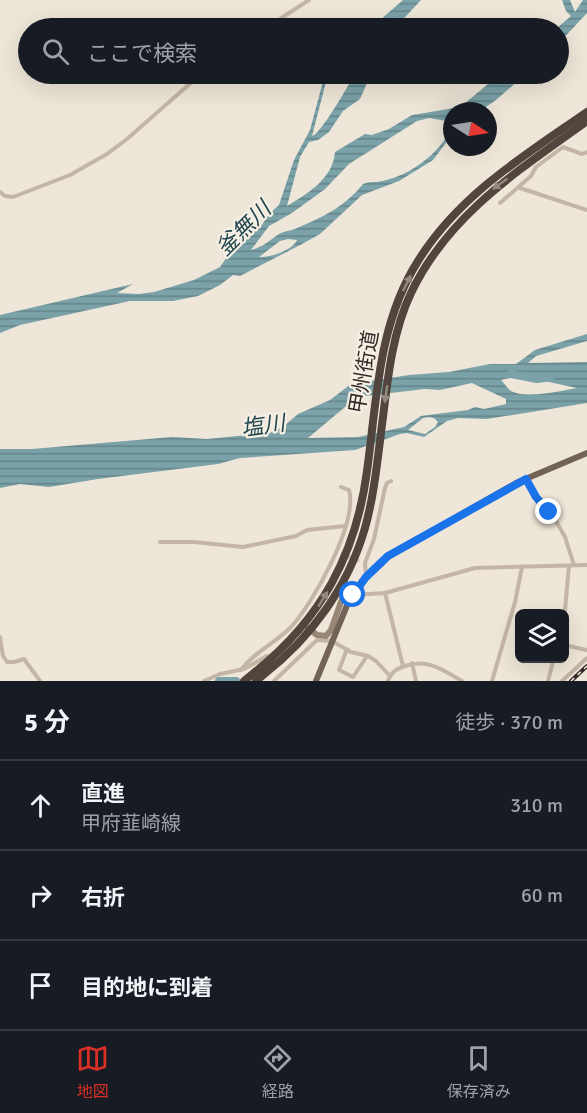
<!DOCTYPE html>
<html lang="ja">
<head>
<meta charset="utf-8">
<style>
  body { margin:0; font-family:Signika,"Noto Sans JP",sans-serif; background:#20242c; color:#f1f3f6 }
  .controls { position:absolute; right:18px; bottom:18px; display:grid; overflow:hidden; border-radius:9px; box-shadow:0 6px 24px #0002 }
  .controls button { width:54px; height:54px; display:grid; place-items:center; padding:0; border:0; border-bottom:2px solid #363941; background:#171b24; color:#f1f3f6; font:30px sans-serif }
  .compass { position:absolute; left:443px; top:102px; width:54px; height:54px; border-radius:50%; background:#171b24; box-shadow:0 6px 24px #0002; rotate:102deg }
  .stop { position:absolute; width:18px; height:18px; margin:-14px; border:4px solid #1a73e8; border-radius:50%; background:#fff }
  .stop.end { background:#1a73e8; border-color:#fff; box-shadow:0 2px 6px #0008 }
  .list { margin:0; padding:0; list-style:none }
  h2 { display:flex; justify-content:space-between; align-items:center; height:78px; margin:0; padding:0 24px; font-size:26px }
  h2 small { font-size:20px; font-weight:400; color:#9ea1a6 }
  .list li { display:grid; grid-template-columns:39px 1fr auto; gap:18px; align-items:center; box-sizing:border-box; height:90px; padding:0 24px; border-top:2px solid #363941 }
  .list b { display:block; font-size:22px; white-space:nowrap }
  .list p { margin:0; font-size:20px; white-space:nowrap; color:#9ea1a6 }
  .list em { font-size:20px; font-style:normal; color:#9ea1a6 }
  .icon { flex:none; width:33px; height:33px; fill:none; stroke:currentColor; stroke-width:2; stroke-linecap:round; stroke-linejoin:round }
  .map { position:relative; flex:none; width:587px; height:681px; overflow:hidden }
  .search { position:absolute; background:#171b24; box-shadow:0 6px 24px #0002; left:18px; right:18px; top:18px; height:66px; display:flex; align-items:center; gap:15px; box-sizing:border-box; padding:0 21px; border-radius:33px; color:#9ea1a6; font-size:22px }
  .sheet { height:348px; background:#171b24 }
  nav { display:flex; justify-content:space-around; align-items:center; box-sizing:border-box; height:84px; border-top:2px solid #363941; background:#171b24; font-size:16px; color:#9ea1a6 }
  nav a { display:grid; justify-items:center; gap:3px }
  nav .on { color:#d93025 }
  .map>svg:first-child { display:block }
  .water { fill:url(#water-rules); fill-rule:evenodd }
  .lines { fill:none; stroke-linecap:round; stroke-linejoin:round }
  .river { stroke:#7aa2a8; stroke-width:8 }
  .street-tunnel { stroke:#c8c0b4; stroke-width:4; stroke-dasharray:4 2; stroke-linecap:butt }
  .street { stroke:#c4b6a6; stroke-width:4 }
  .secondary { stroke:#988677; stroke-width:6 }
  .primary { stroke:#726358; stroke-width:6 }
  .highway { stroke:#51453e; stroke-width:8 }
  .rail-casing { stroke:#312a26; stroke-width:4 }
  .rail { stroke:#f6efe4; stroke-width:1.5; stroke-dasharray:4.5; stroke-linecap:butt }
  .highway-bridge { stroke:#51453e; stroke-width:8 }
  .oneway { fill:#938980 }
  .route { stroke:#1a73e8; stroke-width:8 }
  .labels { text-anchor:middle; stroke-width:4.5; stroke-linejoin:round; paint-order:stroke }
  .street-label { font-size:21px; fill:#312a26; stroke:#f6efe4 }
  .water-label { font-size:22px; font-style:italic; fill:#20474e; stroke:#f6efe4 }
</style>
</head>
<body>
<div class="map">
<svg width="587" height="681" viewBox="0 0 587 681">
  <defs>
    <pattern id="water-rules" width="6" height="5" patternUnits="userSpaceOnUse" patternTransform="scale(1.5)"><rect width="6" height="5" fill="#7aa2a8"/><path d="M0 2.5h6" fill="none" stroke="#658489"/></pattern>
  </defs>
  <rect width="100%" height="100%" fill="#eee6d8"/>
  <g class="water">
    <path d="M403,0H421L395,28H371Z"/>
    <path d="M562,0H570L575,12L583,0H587V13L559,43L557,28L571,16L566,11Z"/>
    <path d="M325,74H328L312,136C322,133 348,85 355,74H371L360,99L343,111L329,132L318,140L309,142L300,157L287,206C307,194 333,179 335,152L365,134L372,135L389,129L412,115L449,109L464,104L500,74H526L496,100L480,111H452V122L429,118L417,121L349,164L325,189L292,213L269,226L251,250C263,247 269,241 279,234C284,231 291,231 297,228C322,218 347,205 363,184C368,182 372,182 377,182C407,178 441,154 452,126V135L433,160L399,181L362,195L320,234L302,244L240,276L233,275L220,285L198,296L173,301H130L20,325L0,333V315L133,284L117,293L139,294L154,292L194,280L220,267L239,240L262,225L269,214L279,205L294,160L310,130ZM288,239L297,240C293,250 270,258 259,257L280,241Z"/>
    <path d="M587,334V341L536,356L528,363L587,362V403L487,419L458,418L447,421L424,437L407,433L400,434L355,450L240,458L218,464L98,479L49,487L20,484L0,488V449H32L172,437L207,439L270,433L284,426L298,414L330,400L351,384L409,375L449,372L490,364H516L535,350ZM528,374L544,381L577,388C561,391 525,399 511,391C507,388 504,383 501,380ZM472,383L506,399V404L484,409L475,407L468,410L421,416L404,427L358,437L308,438L351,402L365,396L425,389L440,390ZM429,417L434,418L438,422L435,427L425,434L408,430L423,418Z"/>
  </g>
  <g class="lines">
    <g class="river">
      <path d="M511,374L537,379L551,377"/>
      <path d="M219,681H236"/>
    </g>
    <path class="street-tunnel" d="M341,554L359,561"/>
    <g class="street">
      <path d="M266,28L309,0"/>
      <path d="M520,188L587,210"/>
      <path d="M0,192L5,196L13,197L70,175L107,154L127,139L201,74"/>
      <path d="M500,203L531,176L536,167L563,147L582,154L587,152"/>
      <path d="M526,479L536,497L552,514L565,537L574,565"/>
      <path d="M160,542H194L243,547L296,536L307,530L345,526"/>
      <path d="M366,576L365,563L374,539L385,488L387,483L391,481"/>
      <path d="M385,593L403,666"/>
      <path d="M354,595L385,593L475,568L587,565"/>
      <path d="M564,621L569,566"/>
      <path d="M0,637L3,656L7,662H14L24,659L40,681"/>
      <path d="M564,645L587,650"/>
      <path d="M347,649L339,670L353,677L367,656"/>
      <path d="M412,663L416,681"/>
      <path d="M241,670C254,652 275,643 290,628C313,604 358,523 349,490L341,487"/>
      <path d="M204,681L220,674L244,669L267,656L270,657"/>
      <path d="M274,681L317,640L332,641L351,652L368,656L376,661L390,676"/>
      <path d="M388,681C391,672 396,669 405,666C427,658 443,670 462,681"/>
      <path d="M492,681L515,602L522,567"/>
      <path d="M548,681L554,658"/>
      <path d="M562,681L587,658"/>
    </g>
    <path class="secondary" d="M304,625L317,635L326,636L331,630L342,599L345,596L353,595"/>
    <path class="primary" d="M316,681L348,603L362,581L389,556L516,483L587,453"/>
    <g class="highway">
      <path d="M255,672C321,619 356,555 367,471C377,399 378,324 418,261C459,195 525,155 587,112"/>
      <path d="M263,675C311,638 348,587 365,528C375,492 378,454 383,417C388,375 393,331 411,293C448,215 519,170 587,121"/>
    </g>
    <g class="rail-casing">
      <path id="rail" d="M571,681L587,666"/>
    </g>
    <use href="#rail" class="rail"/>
    <g class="highway-bridge">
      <path d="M244,681L255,672"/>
      <path d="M256,681L263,675"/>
    </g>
  </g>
  <defs><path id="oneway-solid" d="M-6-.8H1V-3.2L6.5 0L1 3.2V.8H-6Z" transform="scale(1.5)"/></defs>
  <g class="oneway">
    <use href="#oneway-solid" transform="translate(500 184) rotate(144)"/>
    <use href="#oneway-solid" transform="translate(407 283) rotate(-63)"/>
    <use href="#oneway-solid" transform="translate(386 394) rotate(98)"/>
    <use href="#oneway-solid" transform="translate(323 599) rotate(-58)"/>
  </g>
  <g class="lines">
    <path class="route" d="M353,595L366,577L388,556L526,479L536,497L549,512"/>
  </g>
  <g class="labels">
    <g class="street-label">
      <text transform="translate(364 372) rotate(-80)" y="7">甲州街道</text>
    </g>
    <g class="water-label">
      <text transform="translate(243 228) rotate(-45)" y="8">釜無川</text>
      <text transform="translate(263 425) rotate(-8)" y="8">塩川</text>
    </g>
  </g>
</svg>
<div class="controls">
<button><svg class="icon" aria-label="layers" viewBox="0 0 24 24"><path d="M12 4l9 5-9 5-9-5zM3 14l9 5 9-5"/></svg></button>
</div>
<svg class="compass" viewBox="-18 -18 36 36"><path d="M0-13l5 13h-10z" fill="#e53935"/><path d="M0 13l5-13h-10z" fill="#9ea1a6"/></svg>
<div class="stop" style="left:353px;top:595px"></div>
<div class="stop end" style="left:549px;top:512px"></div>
<div class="search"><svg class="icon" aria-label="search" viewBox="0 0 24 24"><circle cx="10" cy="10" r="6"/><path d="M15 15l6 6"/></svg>ここで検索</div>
</div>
<section class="sheet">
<h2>5 分<small>徒歩 · 370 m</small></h2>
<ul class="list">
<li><svg class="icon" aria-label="ahead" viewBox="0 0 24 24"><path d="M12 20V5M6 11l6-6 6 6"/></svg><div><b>直進</b><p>甲府韮崎線</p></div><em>310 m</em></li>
<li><svg class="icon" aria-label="right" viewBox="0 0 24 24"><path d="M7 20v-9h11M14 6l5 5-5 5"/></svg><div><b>右折</b></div><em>60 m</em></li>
<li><svg class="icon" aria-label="arrive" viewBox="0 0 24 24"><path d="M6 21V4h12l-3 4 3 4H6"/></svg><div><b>目的地に到着</b></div></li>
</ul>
</section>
<nav>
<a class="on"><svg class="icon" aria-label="map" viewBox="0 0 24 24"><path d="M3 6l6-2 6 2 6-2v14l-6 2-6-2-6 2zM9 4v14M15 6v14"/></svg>地図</a>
<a><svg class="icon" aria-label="directions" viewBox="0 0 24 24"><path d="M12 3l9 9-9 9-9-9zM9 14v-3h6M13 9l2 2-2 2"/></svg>経路</a>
<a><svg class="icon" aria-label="saved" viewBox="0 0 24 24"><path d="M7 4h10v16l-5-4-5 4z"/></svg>保存済み</a>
</nav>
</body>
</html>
